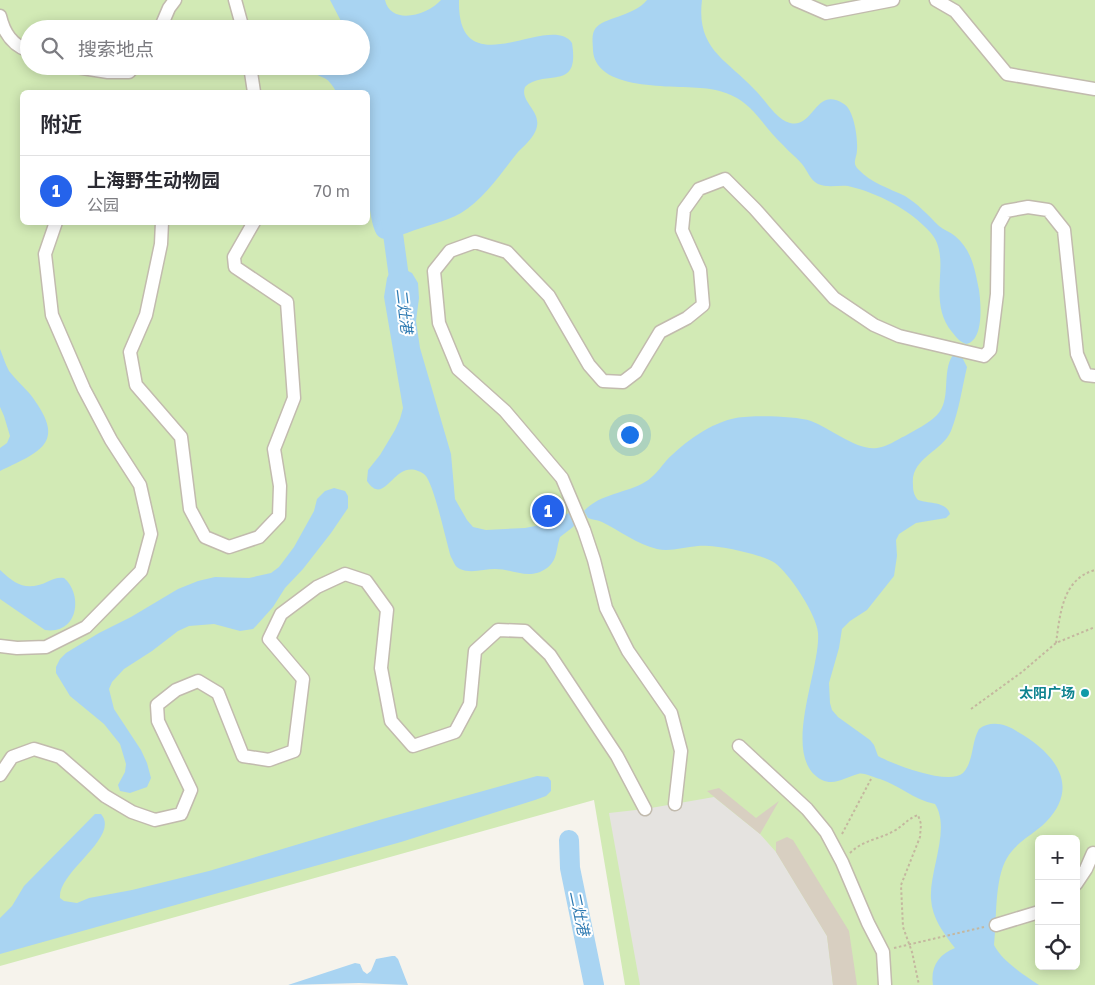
<!DOCTYPE html>
<html lang="zh">
<head>
<meta charset="utf-8">
<style>
  body { margin:0; font-family:"Golos Text","Noto Sans SC",sans-serif; background:#f2f2f3; color:#2b2b33 }
  .controls { position:absolute; right:15px; bottom:15px; display:grid; overflow:hidden; border-radius:8px; box-shadow:0 2px 12px #0003 }
  .controls button { width:45px; height:45px; display:grid; place-items:center; padding:0; border:0; border-bottom:1px solid #e1e1e2; background:#fff; color:#2b2b33; font:25px sans-serif }
  .you { position:absolute; left:629px; top:434px; width:18px; height:18px; margin:-12px; border:4px solid #fff; border-radius:50%; background:#1a73e8; box-shadow:0 0 0 8px #1a73e833 }
  .badge { display:grid; place-items:center; width:32px; height:32px; border-radius:50%; background:#2563eb; color:#fff; font-size:16px; font-weight:700 }
  .pin { position:absolute; translate:-50% -50%; border:2px solid #fff; box-shadow:0 1px 5px #0006 }
  .list { margin:0; padding:0; list-style:none }
  h2 { display:flex; justify-content:space-between; align-items:center; height:65px; margin:0; padding:0 20px; font-size:21px }
  h2 small { font-size:16px; font-weight:400; color:#7c7c81 }
  .list li { display:grid; grid-template-columns:32px 1fr auto; gap:15px; align-items:center; box-sizing:border-box; height:70px; padding:0 20px; border-top:1px solid #e1e1e2 }
  .list b { display:block; font-size:19px; white-space:nowrap }
  .list p { margin:0; font-size:16px; white-space:nowrap; color:#7c7c81 }
  .list em { font-size:16px; font-style:normal; color:#7c7c81 }
  .icon { flex:none; width:28px; height:28px; fill:none; stroke:currentColor; stroke-width:2; stroke-linecap:round; stroke-linejoin:round }
  .map { position:relative; flex:none; width:1095px; height:985px; overflow:hidden }
  .search { position:absolute; background:#fff; box-shadow:0 2px 12px #0003; left:20px; top:20px; width:350px; height:55px; display:flex; align-items:center; gap:12px; box-sizing:border-box; padding:0 18px; border-radius:28px; color:#7c7c81; font-size:19px }
  .panel { position:absolute; background:#fff; box-shadow:0 2px 12px #0003; left:20px; top:90px; width:350px; height:135px; border-radius:8px }
  .map>svg:first-child { display:block }
  .green { fill:#d2eab5; fill-rule:evenodd }
  .parking { fill:#e5e3e0 }
  .water { fill:#a9d4f2 }
  .lines { fill:none; stroke-linecap:round; stroke-linejoin:round }
  .river { stroke:#a9d4f2; stroke-width:20 }
  .building { fill:#d8cfc1 }
  .minor-casing { stroke:#c2bbae; stroke-width:15 }
  .path { stroke:#c4b79f; stroke-width:2; stroke-dasharray:2.5 2.5; stroke-linecap:butt }
  .minor { stroke:#fff; stroke-width:12 }
  .culture-dot { fill:#0f9aa8; stroke:#fff; stroke-width:2 }
  .labels { text-anchor:middle; stroke-width:4; stroke-linejoin:round; paint-order:stroke }
  .culture-label { font-size:14px; font-weight:bold; fill:#0d838f; stroke:#fff; text-anchor:end }
  .water-label { font-size:15px; font-style:italic; fill:#2e7ab2; stroke:#fff }
</style>
</head>
<body>
<div class="map">
<svg width="1095" height="985" viewBox="0 0 1095 985">
  <rect width="100%" height="100%" fill="#f6f3ec"/>
  <path class="green" d="M0,0H1095V985H625L594,800L0,966ZM29,29H361V66H29ZM22,92H368V222H22ZM1039,839H1076V966H1039Z"/>
  <path class="parking" d="M714,797L760,834L776,852L827,936L833,985H640L609,813L645,809Z"/>
  <g class="water">
    <path d="M330,0H385C391,26 428,15 441,0H459C457,90 550,11 572,43C580,93 546,68 525,87C519,103 545,112 535,132C531,140 524,146 518,152C501,173 484,199 461,213C445,222 424,226 407,233C399,235 385,243 378,236C363,219 368,118 368,92H337C334,89 331,82 326,79C320,75 313,76 313,66H361V29H343V25Z"/>
    <path d="M647,0H702C696,49 726,59 754,89C765,99 775,119 790,123C814,129 815,85 844,104C854,110 858,138 857,150C857,158 851,163 859,170C870,182 890,189 905,196C918,204 928,215 939,226C944,230 950,232 955,236C972,250 975,270 979,290C981,304 984,341 966,344C960,342 956,337 952,332C925,299 954,258 930,232C909,209 878,193 848,186C838,185 827,188 818,184C809,179 808,171 802,164C796,157 789,152 783,145C771,134 762,120 750,108C740,98 725,91 710,89C680,84 597,94 593,51C593,44 591,35 595,29C603,17 633,17 647,0Z"/>
    <path d="M394,264L412,273L418,283L419,298L416,321L420,348L451,454L455,499L467,520L473,527L486,530L525,528L545,524L569,513L572,514L576,522L573,527L560,537C556,548 558,560 547,568C529,581 514,569 495,569C484,569 471,574 460,569C455,567 454,562 451,557C446,541 434,484 425,475C423,473 421,472 418,471C393,461 385,508 367,481L368,470L380,455L395,430L400,419L403,408L384,297L387,278Z"/>
    <path d="M0,349C3,356 5,364 9,371C15,379 23,386 30,394C66,441 45,450 0,471V448L7,443L10,436L4,416L0,407Z"/>
    <path d="M953,355L962,357L967,367C962,388 959,411 951,431C942,452 910,458 913,485C913,491 914,495 918,500C929,504 946,501 950,514L946,518L916,523L899,534L896,540L897,556L894,576L867,610L850,621L842,629L839,648L829,683L830,703L832,710L838,717L870,740L874,745L878,756C892,764 949,786 963,773C974,761 971,743 979,729C991,720 1006,724 1018,732C1053,752 1082,785 1046,822C1033,835 1016,842 1007,858C994,880 997,920 994,945C1002,961 1024,975 1039,985H933C930,967 939,954 955,948C944,934 932,918 931,899C929,871 951,829 935,804C914,800 899,785 880,779C874,778 864,772 858,774C846,777 835,786 822,780C779,758 821,670 818,633C817,615 789,573 775,563C762,554 714,544 698,546C684,547 670,552 657,549C637,544 620,531 602,522C598,520 593,520 588,518L584,511C599,494 627,493 645,482C654,477 660,468 666,461C683,443 712,422 736,418C753,415 796,416 811,421C830,428 857,451 877,448C887,447 896,440 905,436C915,430 928,424 937,415C952,400 941,372 953,355Z"/>
    <path d="M334,488L345,491L348,496V508L331,533L303,569L285,588L273,607L256,626L253,629L240,631L214,624L189,626L178,631L152,651L124,669L112,682L109,689L114,709L141,750L147,763L151,778L147,787L130,793L120,791L118,785L125,772L126,764L120,744L104,724L70,696L56,673V667L60,659L66,653L99,633L131,617L178,589L198,581L215,577L249,578L271,573L279,567L294,547L314,511L317,499L325,491Z"/>
    <path d="M0,570C16,585 27,592 49,581C54,579 58,577 64,578C83,594 79,635 45,630L0,599Z"/>
    <path d="M537,776L548,777L551,781V791L546,796L535,800L401,842L0,954V918L12,906L24,886L95,814H101C121,837 57,872 60,898L64,901L77,903L89,898L132,890L209,871L379,820Z"/>
    <path d="M392,956H395L398,959L408,985L359,983L288,985L355,963L360,964L363,971L367,974L371,971L376,959Z"/>
  </g>
  <g class="lines">
    <g class="river">
      <path d="M390,212L401,292"/>
      <path d="M569,840L570,868L594,985"/>
    </g>
  </g>
  <g class="building">
    <path d="M719,788L756,818L779,801L760,834L707,791Z"/>
    <path d="M787,837L793,840L849,931L857,985H833L827,936L776,852V842Z"/>
  </g>
  <g class="lines">
    <g class="minor-casing">
      <g id="minor">
        <path d="M235,0L243,29"/>
        <path d="M796,0L826,13L893,0"/>
        <path d="M936,0L955,11L1007,74L1095,89"/>
        <path d="M0,16C4,33 12,45 29,51"/>
        <path d="M160,29L169,8L175,0"/>
        <path d="M70,66L108,72H129L135,66"/>
        <path d="M250,66L254,92"/>
        <path d="M162,222L161,244L146,315L130,352L136,385L181,437L190,509L205,537L229,547L259,537L279,516L280,486L274,449L294,398L287,302L235,267L234,257L254,222"/>
        <path d="M0,646L17,648L46,647L86,627L141,571L151,534L140,485L111,440L84,389L52,315L45,254L56,222"/>
        <path d="M739,746L807,809L826,832L842,862L868,923L883,952L885,985"/>
        <path d="M0,775L12,757L34,749L60,757L105,796L132,812L155,820L181,814L191,790L158,721L157,705L176,690L198,681L218,693L243,756L269,760L294,751L303,679L269,639L281,614L317,587L345,574L366,581L387,610L381,668L391,721L413,746L455,732L470,704L475,651L498,630L525,631L550,655L617,756L645,809"/>
        <path d="M675,804L681,751L671,713L628,651L606,608L594,560L584,530L562,478L505,411L458,369L439,323L434,271L450,251L475,242L507,252L549,296L589,365L603,381L623,382L636,372L660,332L687,318L703,305L700,270L682,230L684,210L699,189L725,179L755,209L834,298L874,325L899,336L984,356L990,350L997,294L998,226L1006,211L1028,207L1048,210L1064,230L1077,354L1086,375L1095,376"/>
        <path d="M1076,884L1086,869L1093,853"/>
        <path d="M996,925L1039,912"/>
      </g>
    </g>
    <g class="path">
      <path d="M1056,643C1060,615 1062,579 1095,570"/>
      <path d="M971,709L1022,672L1056,643L1095,627"/>
      <path d="M842,834L871,779"/>
      <path d="M850,853C863,840 880,839 894,831C903,826 907,819 918,815L921,824L920,837L901,885L903,927L912,952L919,985"/>
      <path d="M894,948L984,927"/>
    </g>
    <use href="#minor" class="minor"/>
  </g>
  <circle class="culture-dot" cx="1085" cy="693" r="5"/>
  <g class="labels">
    <g class="culture-label">
      <text x="1075" y="698">太阳广场</text>
    </g>
    <g class="water-label">
      <text transform="translate(404 311) rotate(83)" y="5">二灶港</text>
      <text transform="translate(579 913) rotate(78)" y="5">二灶港</text>
    </g>
  </g>
</svg>
<div class="controls">
<button>+</button>
<button>−</button>
<button><svg class="icon" aria-label="locate" viewBox="0 0 24 24"><circle cx="12" cy="12" r="6"/><path d="M12 2v4M12 18v4M2 12h4M18 12h4"/></svg></button>
</div>
<div class="you"></div>
<div class="pin badge" style="left:548px;top:511px">1</div>
<div class="search"><svg class="icon" aria-label="search" viewBox="0 0 24 24"><circle cx="10" cy="10" r="6"/><path d="M15 15l6 6"/></svg>搜索地点</div>
<section class="panel">
<h2>附近<small></small></h2>
<ul class="list">
<li><span class="badge">1</span><div><b>上海野生动物园</b><p>公园</p></div><em>70 m</em></li>
</ul>
</section>
</div>
</body>
</html>
